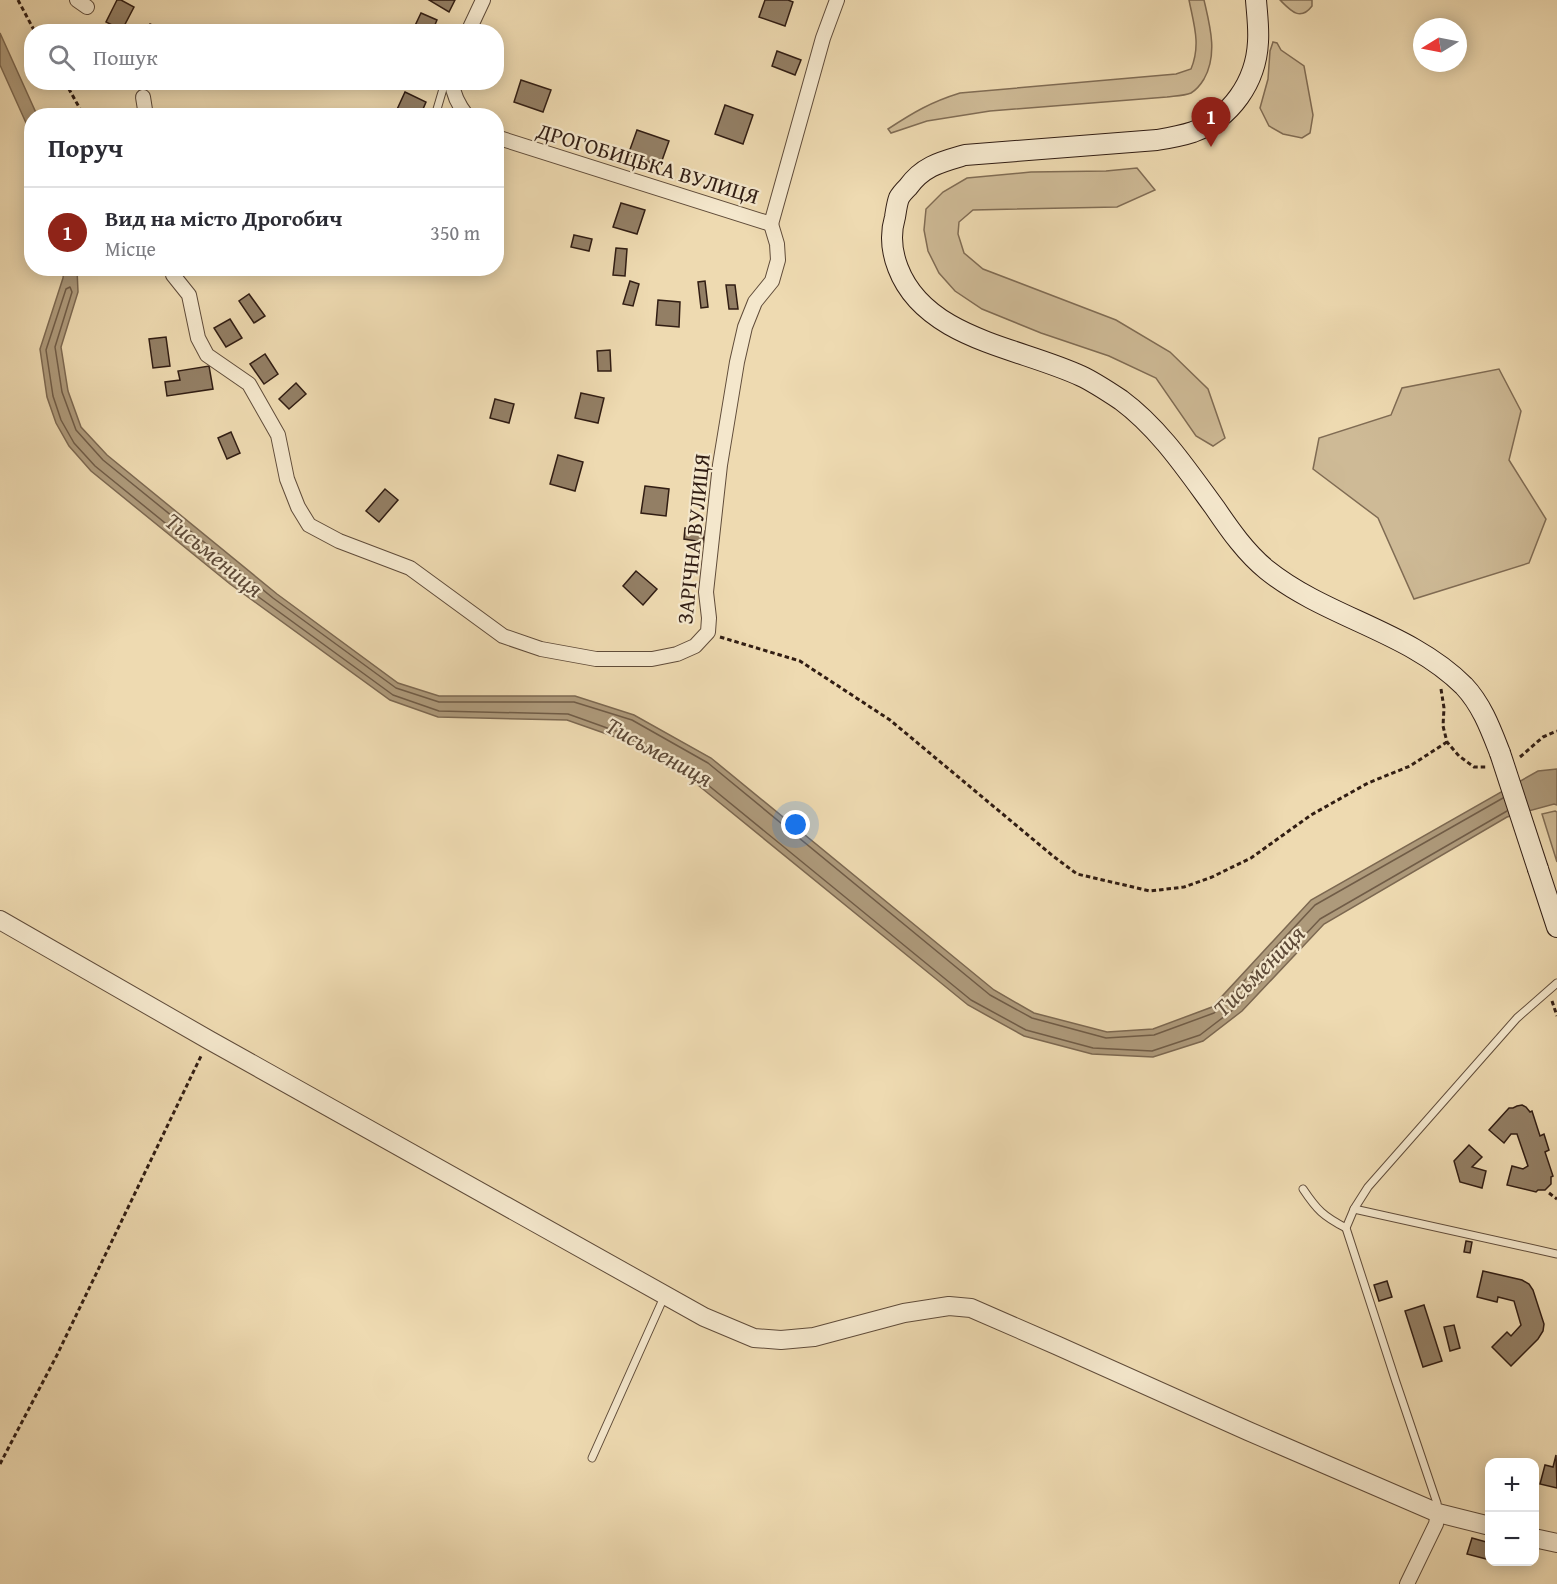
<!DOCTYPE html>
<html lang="uk">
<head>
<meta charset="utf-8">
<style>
  body { margin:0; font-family:"Gentium Book Plus",serif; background:#f2f2f3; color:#2b2b33 }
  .controls { position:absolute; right:18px; bottom:18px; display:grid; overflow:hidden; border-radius:12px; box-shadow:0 3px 15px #0003 }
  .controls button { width:54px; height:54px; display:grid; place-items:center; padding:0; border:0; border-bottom:2px solid #e1e1e2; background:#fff; color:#2b2b33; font:30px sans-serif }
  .compass { position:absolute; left:1413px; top:18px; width:54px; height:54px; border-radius:50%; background:#fff; box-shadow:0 3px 15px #0003; rotate:260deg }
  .you { position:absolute; left:796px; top:825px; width:21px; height:21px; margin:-15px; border:4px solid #fff; border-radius:50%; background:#1a73e8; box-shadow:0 0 0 9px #1a73e833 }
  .badge { display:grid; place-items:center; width:39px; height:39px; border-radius:50%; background:#8f2418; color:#fff; font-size:20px; font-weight:700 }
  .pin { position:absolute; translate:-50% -50px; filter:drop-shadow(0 2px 3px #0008) }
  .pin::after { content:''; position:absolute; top:32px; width:21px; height:18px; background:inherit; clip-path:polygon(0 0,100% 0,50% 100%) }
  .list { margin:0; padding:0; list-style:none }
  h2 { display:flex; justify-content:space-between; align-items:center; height:78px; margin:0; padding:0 24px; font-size:26px }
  h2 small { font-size:20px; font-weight:400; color:#7c7c81 }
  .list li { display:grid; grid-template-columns:39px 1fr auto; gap:18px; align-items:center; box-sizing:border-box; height:90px; padding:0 24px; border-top:2px solid #e1e1e2 }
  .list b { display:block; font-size:22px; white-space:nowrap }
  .list p { margin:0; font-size:20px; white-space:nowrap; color:#7c7c81 }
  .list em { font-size:20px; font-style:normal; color:#7c7c81 }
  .icon { flex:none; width:33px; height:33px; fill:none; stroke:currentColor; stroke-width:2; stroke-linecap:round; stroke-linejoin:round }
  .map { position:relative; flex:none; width:1557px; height:1584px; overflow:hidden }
  .search { position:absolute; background:#fff; box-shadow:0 3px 15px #0003; left:24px; top:24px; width:480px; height:66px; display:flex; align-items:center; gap:15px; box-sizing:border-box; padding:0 21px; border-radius:24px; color:#7c7c81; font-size:22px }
  .panel { position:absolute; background:#fff; box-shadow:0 3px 15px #0003; left:24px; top:108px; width:480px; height:168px; border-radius:24px }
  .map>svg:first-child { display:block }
  .green { fill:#ceba96; stroke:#806c54; stroke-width:1.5 }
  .water { fill:#ae9a7b; stroke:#7c6851; stroke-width:1.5 }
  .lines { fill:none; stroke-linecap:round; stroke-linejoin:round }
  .shore { stroke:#705c47; stroke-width:1.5 }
  .building { fill:#937f65; stroke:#311d13; stroke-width:1.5 }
  .service-casing { stroke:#604c3a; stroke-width:9 }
  .minor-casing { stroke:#604c3a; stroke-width:16 }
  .tertiary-casing { stroke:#604c3a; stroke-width:20 }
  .secondary-casing { stroke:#311d13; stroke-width:22 }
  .path { stroke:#311d13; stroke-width:3; stroke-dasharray:4.5 3; stroke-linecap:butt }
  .service { stroke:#f4e7cc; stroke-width:7 }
  .minor { stroke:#f4e7cc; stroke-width:14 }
  .tertiary { stroke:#f4e7cc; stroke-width:18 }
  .secondary { stroke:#f4e7cc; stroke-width:20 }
  .secondary-bridge-casing { stroke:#311d13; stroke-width:22; stroke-linecap:butt }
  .secondary-bridge { stroke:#f4e7cc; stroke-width:20 }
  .labels { text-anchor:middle; stroke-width:4.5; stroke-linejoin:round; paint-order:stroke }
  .street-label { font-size:22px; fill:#311d13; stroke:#f4e7cc }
  .water-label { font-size:24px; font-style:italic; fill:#5d4937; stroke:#f4e7cc }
</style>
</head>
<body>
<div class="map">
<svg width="1557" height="1584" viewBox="0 0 1557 1584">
  <rect width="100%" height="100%" fill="#eedab1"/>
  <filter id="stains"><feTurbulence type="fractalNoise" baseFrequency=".00333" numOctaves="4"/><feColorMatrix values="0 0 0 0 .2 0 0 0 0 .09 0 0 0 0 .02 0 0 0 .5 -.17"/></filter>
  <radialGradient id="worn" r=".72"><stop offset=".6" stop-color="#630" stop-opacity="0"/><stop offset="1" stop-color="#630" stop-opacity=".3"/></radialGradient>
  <g class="green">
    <path d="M1189,0H1204C1210,26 1218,54 1204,79C1201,84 1196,90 1191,93C1184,96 1174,96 1167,97L990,111L927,121L891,133L888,129C914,112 931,102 960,93L1176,74L1191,69C1201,45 1194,25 1189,0Z"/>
    <path d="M1280,0H1312V6C1300,22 1290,10 1280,0Z"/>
    <path d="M1273,42L1277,43L1281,50L1304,66L1313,115L1310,133L1302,138L1283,134L1269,126L1260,108L1268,79L1270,51Z"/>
    <path d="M1137,168L1155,190L1117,207L973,210L959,222L958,234L964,253L983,269L1116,320L1170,352L1208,389L1225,438L1213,446L1196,436L1156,378L1109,356L1041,333L982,309L955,291L939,273L928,251L924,230L926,209L943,192L967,178L1031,172L1106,171Z"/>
    <path d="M1499,369L1521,411L1509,460L1546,519L1529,563L1414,599L1378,518L1313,469L1319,438L1391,415L1402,388Z"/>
    <path d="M1555,811L1557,812V862L1542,814Z"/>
  </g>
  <g class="water">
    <path d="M0,33L37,115L32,116L31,134L0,65Z"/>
    <path d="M64,269H77L78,292L61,347L68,391L81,427L107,455L277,594L398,683L439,696H575L634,715L711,758L994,990L1034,1013L1107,1032L1153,1029L1212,1007L1311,900L1538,771L1557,769V805L1554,804L1507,817L1324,924L1242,1011L1203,1041L1153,1057L1092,1054L1024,1036L968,1005L693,781L621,739L567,720L438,717L390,700L230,584L91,471L69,446L56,423L47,397L40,349L63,278Z"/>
  </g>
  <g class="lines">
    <path class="shore" d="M1503,798L1315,905L1214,1013L1154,1035L1106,1038L1032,1018L990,995L708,763L632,720L574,702H439L396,688L273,598L103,460L76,430L62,392L55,347L72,292L70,287L66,289L46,350L53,396L61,420L74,443L95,466L234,579L393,695L439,711L568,714L624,734L697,776L971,1000L1026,1030L1093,1048L1152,1051L1200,1035L1238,1006L1320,919L1507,811"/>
  </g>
  <g class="building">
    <path d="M117,0H121L134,7L122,30L106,22Z"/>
    <path d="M429,0H455L449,12Z"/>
    <path d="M765,0H788L793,2L785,26L759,17Z"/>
    <path d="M421,13L437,20L432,32H412Z"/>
    <path d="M150,24L167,32H147Z"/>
    <path d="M777,51L801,60L795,75L772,66Z"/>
    <path d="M521,80L551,90L543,112L514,102Z"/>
    <path d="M405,92L426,102L420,116H394Z"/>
    <path d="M725,105L753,115L743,144L715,134Z"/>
    <path d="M637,130L669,141L660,166L628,155Z"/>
    <path d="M621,203L645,210L637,234L613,227Z"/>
    <path d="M574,235L592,239L589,251L571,247Z"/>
    <path d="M616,248L627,249L625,276L613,275Z"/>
    <path d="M630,281L639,284L633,306L623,304Z"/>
    <path d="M705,281L708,307L701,308L698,282Z"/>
    <path d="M726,285H735L738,309H729Z"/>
    <path d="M249,294L265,316L254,323L239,301Z"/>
    <path d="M658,300L680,302L679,327L656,325Z"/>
    <path d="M230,319L242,338L226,347L214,328Z"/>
    <path d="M166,337L170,366L153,368L149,339Z"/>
    <path d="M610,350L611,371H598L597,351Z"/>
    <path d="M265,354L278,374L264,384L250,364Z"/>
    <path d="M209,366L213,389L167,396L165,382L180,380L178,371Z"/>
    <path d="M296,383L306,394L289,409L279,399Z"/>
    <path d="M581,393L604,398L598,423L575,418Z"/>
    <path d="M495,399L514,404L509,423L490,418Z"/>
    <path d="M231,432L240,453L227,459L218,438Z"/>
    <path d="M558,455L583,462L575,491L550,484Z"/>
    <path d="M645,486L669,489L666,516L641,513Z"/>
    <path d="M385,489L398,500L379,522L366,511Z"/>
    <path d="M685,528L704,531L703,542L684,539Z"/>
    <path d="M636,571L657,589L643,605L623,586Z"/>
    <path d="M1522,1105L1526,1107L1530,1112L1532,1111L1540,1136L1544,1134L1549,1150L1545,1152L1553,1176L1551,1177V1184L1545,1190H1538L1536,1192L1507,1185L1512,1166L1523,1169L1528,1166L1517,1134H1511L1504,1143L1489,1130L1509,1108H1513L1517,1106Z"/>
    <path d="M1469,1145L1482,1157L1472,1167L1486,1171L1482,1188L1460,1182L1454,1161Z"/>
    <path d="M1466,1241L1472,1242L1470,1253L1464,1252Z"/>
    <path d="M1483,1271L1522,1280L1529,1284L1533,1290L1544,1324L1543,1331L1538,1339L1511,1366L1492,1347L1507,1332L1511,1336L1521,1325L1514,1301L1498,1297L1497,1302L1477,1297Z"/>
    <path d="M1387,1281L1392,1297L1379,1301L1374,1285Z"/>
    <path d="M1424,1305L1442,1361L1423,1367L1405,1311Z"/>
    <path d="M1454,1325L1460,1348L1450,1351L1444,1327Z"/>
    <path d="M1556,1455L1557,1488L1540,1484L1545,1465L1553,1467Z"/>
    <path d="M1472,1538L1490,1543V1560L1467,1554Z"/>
  </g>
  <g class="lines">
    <g class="service-casing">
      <g id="service">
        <path d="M435,116L445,82"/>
        <path d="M1303,1189C1317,1210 1323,1216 1346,1228"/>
        <path d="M1354,1209L1557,1254"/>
        <path d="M592,1458L664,1297"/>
        <path d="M1438,1512L1437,1503L1396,1382L1346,1228L1354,1209L1368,1187L1517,1018L1557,983"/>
      </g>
    </g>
    <g class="minor-casing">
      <g id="minor">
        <path d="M77,0L87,7"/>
        <path d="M468,32L483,0"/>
        <path d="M452,82C453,94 459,106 467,116"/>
        <path d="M143,97L146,116"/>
        <path d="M496,137L771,224L823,38L837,0"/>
        <path d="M174,268L173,275L189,295L198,338L207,355L249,384L278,435L287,479L298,507L309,525L339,541L410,568L503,636L541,649L596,659H652L677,654L695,646L708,632L709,618L706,592L720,465L737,362L745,327L755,302L772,281L778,260L777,244L771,224"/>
        <path d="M1407,1584L1436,1524L1438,1513"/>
      </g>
    </g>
    <g class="tertiary-casing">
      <g id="tertiary">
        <path d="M0,920L209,1040L704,1317L754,1338L781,1340L814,1337L904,1313L949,1306L971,1308L1056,1345L1248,1431L1438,1513L1490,1526"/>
        <path d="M1534,1538L1557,1543"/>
      </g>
    </g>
    <g class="secondary-casing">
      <g id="secondary">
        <path d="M1256,0C1257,14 1259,28 1258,42C1256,82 1231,118 1193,132C1181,136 1169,138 1157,140L965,155C941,162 923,166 908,187C905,190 901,194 899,198C897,203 896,211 895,217C890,234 891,250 898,268C925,339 1019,347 1081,376C1094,382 1109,392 1121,400C1160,429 1187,470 1215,508C1230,530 1246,553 1267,570C1327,618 1409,631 1464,686C1482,705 1491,730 1500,753"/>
        <path d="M1538,869L1557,927"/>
      </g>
    </g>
    <g class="path">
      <path d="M18,0L35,32"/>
      <path d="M65,82L84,116"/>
      <path d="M720,637L800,661L890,720L1053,856L1077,874L1150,891L1184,887L1212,877L1251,858L1311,815L1368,783L1410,766L1447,742"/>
      <path d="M1441,689L1444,708L1443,726L1447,742L1459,756L1474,767H1488"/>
      <path d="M1520,757L1543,737L1557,731"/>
      <path d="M1552,1001L1557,1016"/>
      <path d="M1549,1193L1557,1199"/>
      <path d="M0,1464L57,1355L202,1054"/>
    </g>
    <use href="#service" class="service"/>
    <use href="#minor" class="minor"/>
    <use href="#tertiary" class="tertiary"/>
    <use href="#secondary" class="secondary"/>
    <g class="secondary-bridge-casing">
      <path id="secondary-bridge" d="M1500,753L1538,869"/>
    </g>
    <use href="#secondary-bridge" class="secondary-bridge"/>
  </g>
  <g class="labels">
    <g class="street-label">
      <text transform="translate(648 163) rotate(17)" y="8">ДРОГОБИЦЬКА ВУЛИЦЯ</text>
      <text transform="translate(693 539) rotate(-84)" y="8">ЗАРІЧНА ВУЛИЦЯ</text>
    </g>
    <g class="water-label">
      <text transform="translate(214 555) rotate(39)" y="8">Тисьмениця</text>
      <text transform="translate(659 752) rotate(29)" y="8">Тисьмениця</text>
      <text transform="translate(1259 971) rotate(-45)" y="8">Тисьмениця</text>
    </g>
  </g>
  <rect width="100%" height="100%" filter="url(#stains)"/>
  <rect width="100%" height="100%" fill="url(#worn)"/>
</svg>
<div class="controls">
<button>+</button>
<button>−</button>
</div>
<svg class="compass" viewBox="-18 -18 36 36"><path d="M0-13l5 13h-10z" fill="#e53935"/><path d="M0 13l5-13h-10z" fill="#7c7c81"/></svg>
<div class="you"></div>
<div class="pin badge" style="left:1211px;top:147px">1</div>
<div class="search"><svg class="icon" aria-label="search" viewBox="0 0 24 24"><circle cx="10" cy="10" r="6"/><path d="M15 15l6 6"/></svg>Пошук</div>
<section class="panel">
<h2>Поруч<small></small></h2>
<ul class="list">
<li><span class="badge">1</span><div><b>Вид на місто Дрогобич</b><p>Місце</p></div><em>350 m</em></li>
</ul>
</section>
</div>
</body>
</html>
